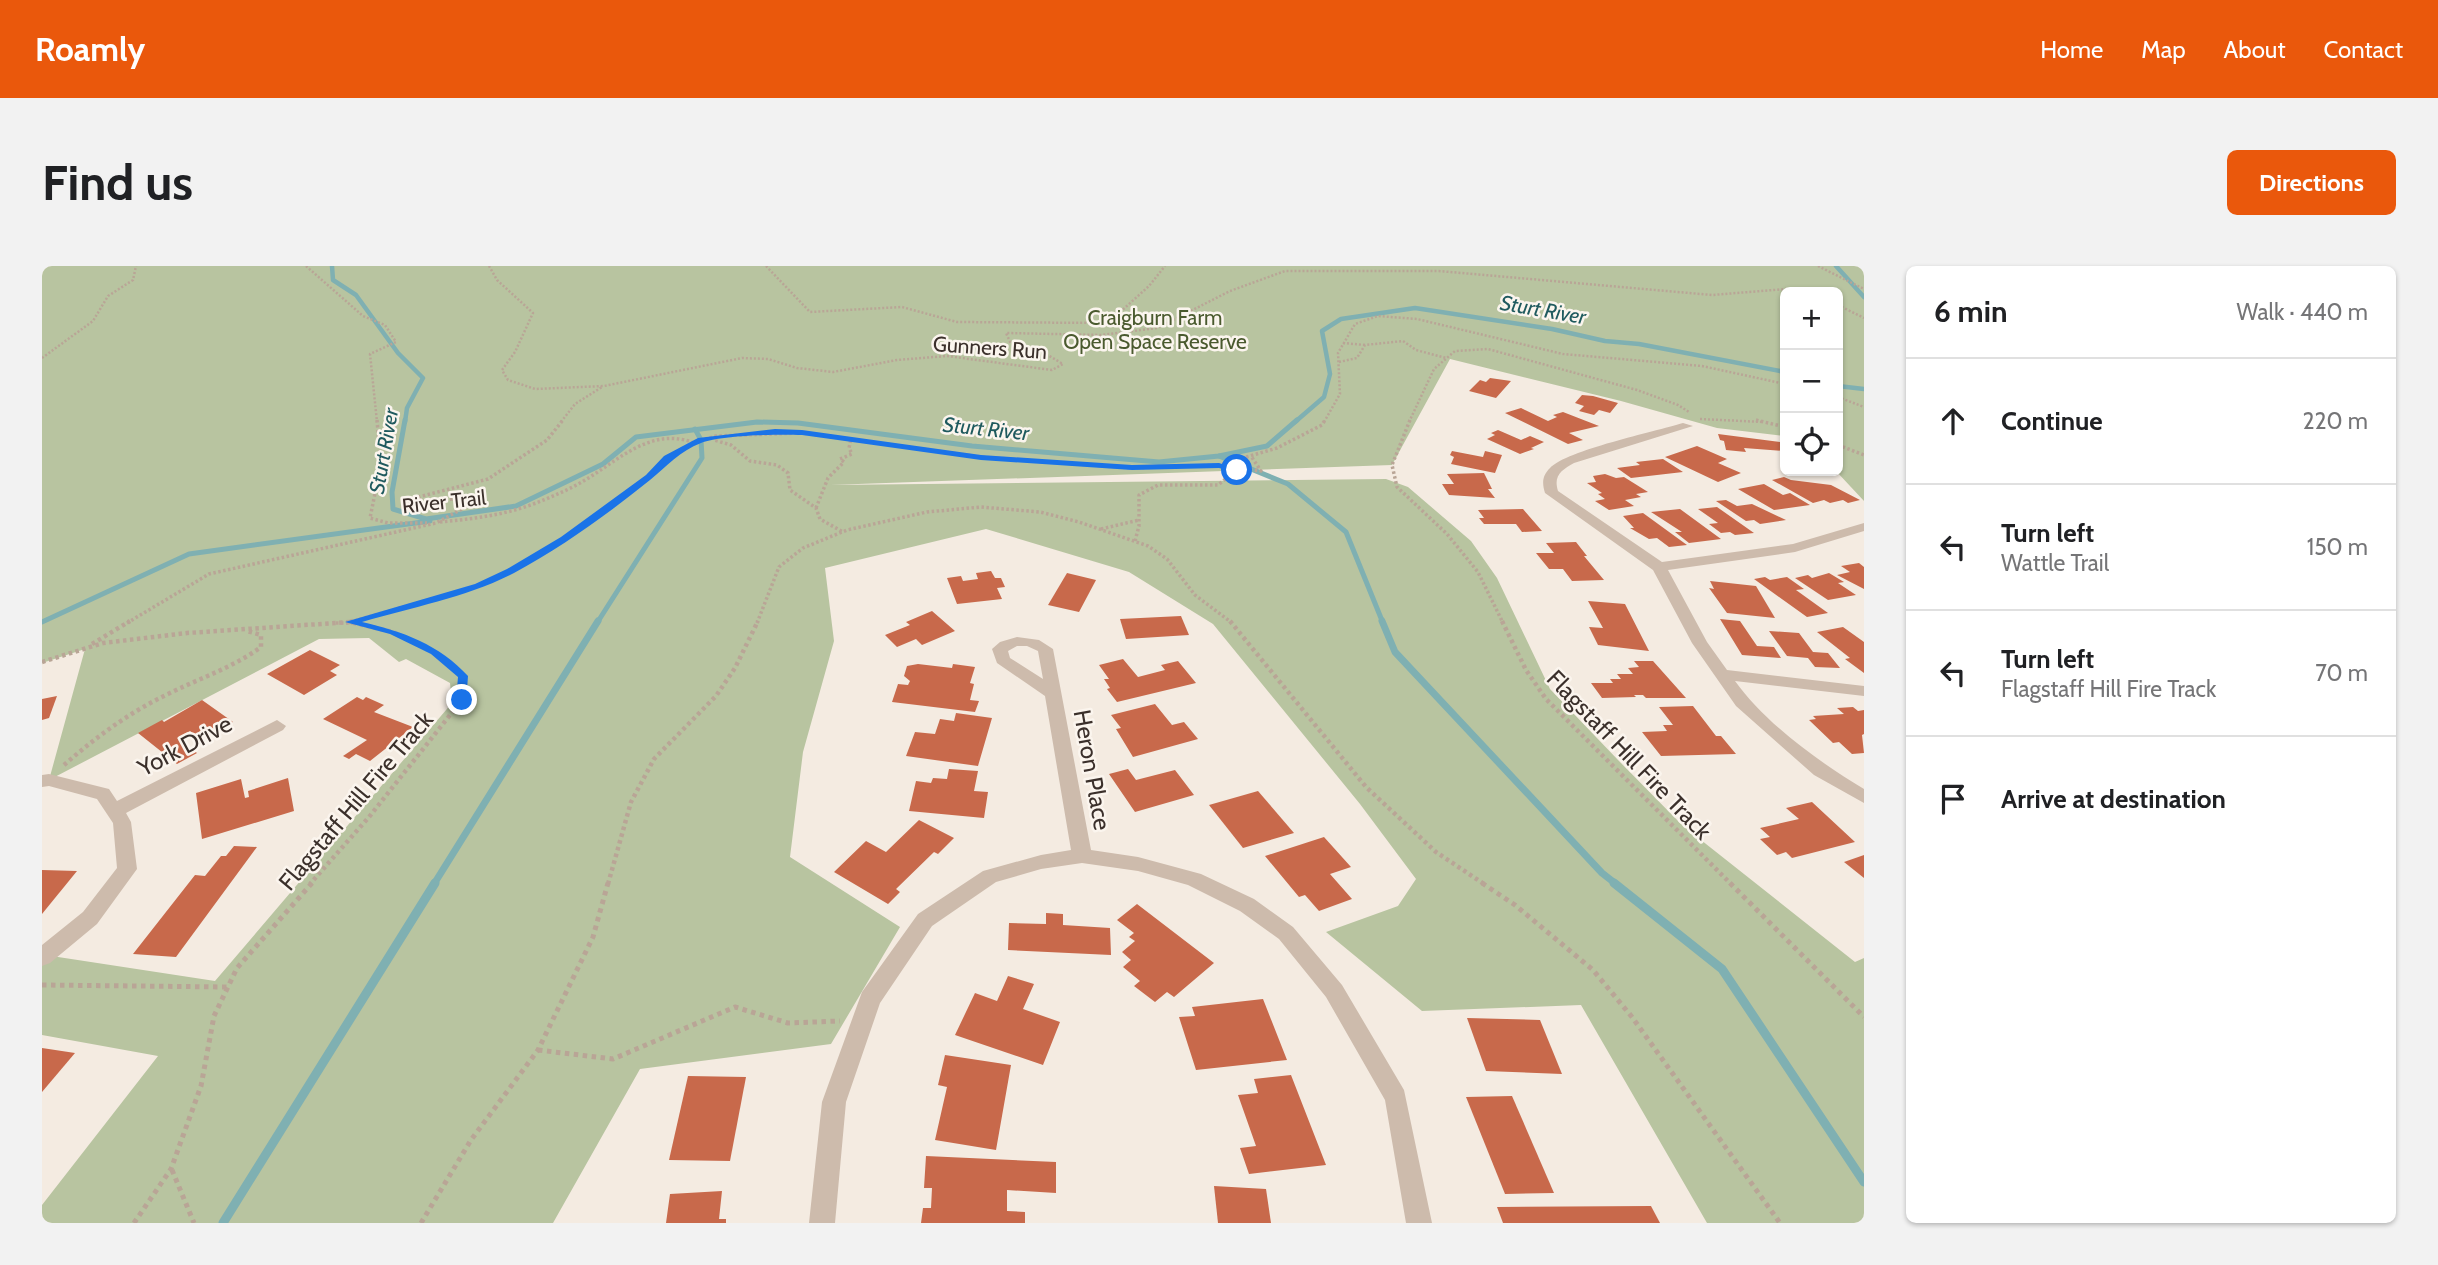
<!DOCTYPE html>
<html lang="en">
<head>
<meta charset="utf-8">
<style>
  body { margin:0; font-family:Cabin,sans-serif; background:#f2f2f2; color:#202124 }
  .controls { position:absolute; right:21px; top:21px; display:grid; overflow:hidden; border-radius:10px; box-shadow:0 2px 5px #0004 }
  .controls button { width:63px; height:63px; display:grid; place-items:center; padding:0; border:0; border-bottom:2px solid #e0e0e0; background:#fff; color:#202124; font:35px sans-serif }
  .stop { position:absolute; width:21px; height:21px; margin:-16px; border:5px solid #1a73e8; border-radius:50%; background:#fff }
  .stop.end { background:#1a73e8; border-color:#fff; box-shadow:0 2px 7px #0008 }
  .list { margin:0; padding:0; list-style:none }
  h2 { display:flex; justify-content:space-between; align-items:center; height:91px; margin:0; padding:0 28px; font-size:30px }
  h2 small { font-size:23px; font-weight:400; color:#757577 }
  .list li { display:grid; grid-template-columns:46px 1fr auto; gap:21px; align-items:center; box-sizing:border-box; height:126px; padding:0 28px; border-top:2px solid #e0e0e0 }
  .list b { display:block; font-size:26px; white-space:nowrap }
  .list p { margin:0; font-size:23px; white-space:nowrap; color:#757577 }
  .list em { font-size:23px; font-style:normal; color:#757577 }
  .icon { flex:none; width:38px; height:38px; fill:none; stroke:currentColor; stroke-width:2; stroke-linecap:round; stroke-linejoin:round }
  .map { position:relative; flex:none; width:1822px; height:957px; overflow:hidden; border-radius:10px }
  header { display:flex; align-items:center; gap:42px; box-sizing:border-box; height:98px; padding:0 35px; background:#ea580c; color:#fff }
  header strong { font-size:33px }
  nav { display:flex; gap:38px; margin-inline-start:auto; font-size:24px }
  .intro { display:flex; align-items:center; justify-content:space-between; box-sizing:border-box; height:168px; padding:0 42px }
  h1 { margin:0; font-size:49px }
  .button { padding:18px 32px; border-radius:10px; background:#ea580c; color:#fff; font-size:24px; font-weight:700 }
  main { display:flex; gap:42px; padding:0 42px }
  aside { flex:1; background:#fff; border-radius:10px; box-shadow:0 2px 5px #0004 }
  .map>svg:first-child { display:block }
  .green { fill:#b8c4a0 }
  .lines { fill:none; stroke-linecap:round; stroke-linejoin:round }
  .stream-far3 { stroke:#7fb0b2; stroke-width:4.5 }
  .stream-far2 { stroke:#7fb0b2; stroke-width:5 }
  .stream-far1 { stroke:#7fb0b2; stroke-width:7 }
  .stream { stroke:#7fb0b2; stroke-width:9 }
  .building { fill:#c8694b }
  .path-far3 { stroke:#b9a596; stroke-width:2.5; stroke-dasharray:2 2; stroke-linecap:butt }
  .path-far2 { stroke:#b9a596; stroke-width:3.5; stroke-dasharray:2.5 2.5; stroke-linecap:butt }
  .path-far1 { stroke:#b9a596; stroke-width:4.5; stroke-dasharray:3.5 3.5; stroke-linecap:butt }
  .path { stroke:#b9a596; stroke-width:5; stroke-dasharray:4.5 4.5; stroke-linecap:butt }
  .street { fill:#cdbbac; fill-rule:evenodd }
  .route { fill:#1a73e8 }
  .labels { text-anchor:middle; stroke-width:5; stroke-linejoin:round; paint-order:stroke }
  .far-water-label { font-size:21px; font-style:italic; fill:#1f5a5e; stroke:#fbf5ee }
  .far-park-label { font-size:21px; fill:#4a5a2e; stroke:#fbf5ee }
  .far-street-label { font-size:21px; fill:#3b302b; stroke:#fbf5ee }
  .street-label { font-size:24px; fill:#3b302b; stroke:#fbf5ee }
</style>
</head>
<body>
<header>
<strong>Roamly</strong>
<nav><a>Home</a><a>Map</a><a>About</a><a>Contact</a></nav>
</header>
<div class="intro"><h1>Find us</h1><a class="button">Directions</a></div>
<main>
<div class="map">
<svg width="1822" height="957" viewBox="0 0 1822 957">
  <rect width="100%" height="100%" fill="#f4ebe1"/>
  <path class="green" d="M0,0H1822V235L1794,205H1796V26H1743V170L1675,162L1579,135L1408,93L1350,199L788,219L1344,213L1366,221L1429,275L1455,312L1508,423L1576,494L1640,559L1813,696L1822,692V957H1665L1539,739L1380,745L1284,666L1356,640L1374,613L1318,538L1171,358L1087,306L944,263L783,302L792,375L761,486L748,591L858,661L789,778L598,803L511,957H0V939L116,790L0,769V691L3,689L173,715L410,437L408,417L364,393L357,396L327,372L277,373L7,514L43,383L0,397Z"/>
  <g class="lines">
    <g class="stream-far3">
      <path d="M290,0L291,14L314,29L356,87L381,112L365,142L363,156"/>
      <path d="M1794,0L1822,31"/>
      <path d="M1796,120L1822,123"/>
      <path d="M1253,156L1282,131L1288,108L1280,65L1299,53L1373,42L1510,63L1563,75L1597,78L1743,106"/>
    </g>
    <g class="stream-far2">
      <path d="M363,154L350,226L351,243L384,253L474,240L561,198L594,171L715,156L756,157L930,180L1117,196L1177,190L1225,180L1255,154"/>
      <path d="M1177,190L1246,218L1304,266L1341,357"/>
      <path d="M0,356L147,288L388,255"/>
      <path d="M555,357L660,192L659,174L653,163"/>
    </g>
    <g class="stream-far1">
      <path d="M1340,355L1353,386L1560,607L1574,618"/>
      <path d="M392,618L556,355"/>
    </g>
    <g class="stream">
      <path d="M1572,617L1680,703L1822,916"/>
      <path d="M181,957L393,617"/>
    </g>
  </g>
  <g class="building">
    <path d="M1448,112L1469,115L1454,132L1427,125L1438,114L1444,116Z"/>
    <path d="M1540,129L1551,130L1576,137L1568,147L1557,144L1552,149L1537,145L1542,140L1533,137Z"/>
    <path d="M1479,142L1506,155L1515,151L1511,149L1521,146L1557,160L1527,167L1541,174L1526,178L1463,147Z"/>
    <path d="M1456,164L1479,174L1488,170L1502,176L1489,182L1492,183L1478,188L1445,173L1453,169L1449,167Z"/>
    <path d="M1676,168L1738,176L1743,185L1702,182L1704,186L1684,184L1682,175L1678,174Z"/>
    <path d="M1655,180L1685,193L1676,197L1699,207L1676,216L1623,191Z"/>
    <path d="M1410,185L1441,191L1443,185L1460,189L1453,207L1409,198L1412,191L1408,189Z"/>
    <path d="M1621,193L1641,206L1589,212L1575,202L1598,199L1594,196Z"/>
    <path d="M1442,207L1450,223H1446L1453,232L1407,229L1400,218H1412L1405,208Z"/>
    <path d="M1563,208L1574,212L1582,211L1606,226L1594,228L1599,231L1583,234L1592,240L1567,244L1553,235L1563,233L1556,228L1560,227L1545,217L1554,216L1551,210Z"/>
    <path d="M1742,211L1749,214L1789,219L1818,234L1806,237L1801,234L1788,237L1782,234L1771,237L1730,214Z"/>
    <path d="M1722,218L1741,229L1748,227L1768,239L1732,244L1696,223Z"/>
    <path d="M1684,234L1695,240L1710,238L1744,254L1718,258L1712,254L1704,255L1674,235Z"/>
    <path d="M1675,241L1712,267L1693,269L1688,266L1679,267L1667,258L1676,257L1656,243Z"/>
    <path d="M1481,243L1500,265L1480,266L1474,258H1442L1437,252H1442L1436,244Z"/>
    <path d="M1638,243L1679,273L1647,277L1633,266H1640L1609,246Z"/>
    <path d="M1601,247L1645,279L1627,281L1615,272L1607,273L1588,262H1592L1581,250Z"/>
    <path d="M1534,276L1545,290H1542L1562,314L1530,315L1521,303H1507L1494,287H1512L1504,277Z"/>
    <path d="M1817,297L1822,301V323L1795,309L1808,306L1799,300Z"/>
    <path d="M949,305L953,312H959L963,321L955,322L960,333L915,338L905,312L919,310L921,315L936,313L934,307Z"/>
    <path d="M1025,307L1054,314L1037,346L1006,339Z"/>
    <path d="M1787,307L1802,316L1796,317L1814,329L1786,334L1753,312L1766,309L1770,312Z"/>
    <path d="M1723,311L1728,314L1745,311L1762,323L1754,324L1786,347L1765,351L1712,313Z"/>
    <path d="M1668,315L1714,320L1733,352L1685,347L1667,322L1672,323Z"/>
    <path d="M1546,335L1583,338L1607,385L1556,379L1547,361L1561,362Z"/>
    <path d="M890,345L913,365L880,379L874,373L855,381L843,369L868,359L864,356Z"/>
    <path d="M1139,350L1147,369L1084,373L1078,353Z"/>
    <path d="M1678,353L1698,355L1715,380L1732,381L1739,392L1700,389Z"/>
    <path d="M1801,361L1822,376V407L1803,393L1808,392L1775,366Z"/>
    <path d="M1727,365L1757,367L1771,386L1786,387L1798,402L1773,401L1766,392L1745,390Z"/>
    <path d="M268,384L298,399L288,405L295,409L262,429L225,408Z"/>
    <path d="M1081,393L1096,411L1123,404L1119,399L1136,395L1154,417L1075,436L1065,423L1068,422L1062,413H1067L1057,399Z"/>
    <path d="M1592,395H1611L1644,432H1604L1601,429H1592L1594,431L1560,432L1549,417H1571L1568,413H1579L1575,408H1591L1586,402L1597,401Z"/>
    <path d="M876,398L910,402L911,398L933,401L928,417L932,418L928,434L937,435L933,446L850,436L856,418L866,419L868,415L862,410L865,400Z"/>
    <path d="M15,430L7,452L0,454V433Z"/>
    <path d="M315,431L321,434L324,431L342,439L332,446L371,461L328,495L314,488L307,493L301,490L325,474L281,453Z"/>
    <path d="M160,434L191,456L159,473L148,465L135,472L155,487L135,498L96,467L120,454L122,456Z"/>
    <path d="M1113,438L1130,459L1142,456L1156,473L1091,491L1074,463L1079,462L1069,449Z"/>
    <path d="M1651,440L1674,470H1679L1694,488L1619,490L1600,466L1625,465L1621,459H1631L1617,441Z"/>
    <path d="M1811,441L1816,445L1822,444V468L1820,469L1822,487L1810,488L1797,476L1791,477L1767,454L1774,453L1771,450L1802,448L1795,442Z"/>
    <path d="M914,447L950,452L936,500L864,490L873,466L893,468L898,453L912,455Z"/>
    <path d="M907,503L936,505L932,525L946,526L942,552L867,545L874,515L889,517L891,512L905,513Z"/>
    <path d="M1086,503L1094,514L1133,504L1152,529L1093,546L1067,508Z"/>
    <path d="M246,512L252,545L160,573L154,527L199,513L203,532L207,531L206,525Z"/>
    <path d="M1216,525L1252,567L1201,582L1167,539Z"/>
    <path d="M1770,536L1813,576L1750,592L1744,586L1735,589L1718,573L1728,571L1718,562L1757,553L1744,542Z"/>
    <path d="M877,554L912,572L896,588L892,586L854,623L858,626L846,638L792,606L824,575L844,586Z"/>
    <path d="M1282,571L1309,601L1288,608L1310,633L1277,645L1263,629L1257,631L1223,590Z"/>
    <path d="M192,580L215,581L134,691L91,688L153,609L163,610L179,590H184Z"/>
    <path d="M1822,589V612L1802,596Z"/>
    <path d="M0,604L35,605L0,648Z"/>
    <path d="M1095,638L1172,697L1132,731L1125,726L1113,736L1092,720L1098,715L1081,701L1089,694L1080,686L1093,675L1087,671L1092,667L1075,654Z"/>
    <path d="M1004,647L1021,648V659L1068,662L1069,689L966,684L967,657L1004,658Z"/>
    <path d="M966,710L992,718L981,743L1018,756L1001,799L913,769L933,727L955,735Z"/>
    <path d="M1221,733L1245,794L1154,804L1137,751L1153,750L1150,741Z"/>
    <path d="M1425,752L1498,754L1520,808L1444,805Z"/>
    <path d="M0,782L33,787L0,826Z"/>
    <path d="M903,789L969,799L954,884L893,874L905,821L896,819Z"/>
    <path d="M1249,809L1284,899L1207,908L1198,882L1214,880L1196,829L1216,827L1212,813Z"/>
    <path d="M646,810L704,811L688,895L627,894Z"/>
    <path d="M1470,830L1512,927L1463,928L1424,831Z"/>
    <path d="M884,890L1014,896V927L965,924V945L983,946V957H879L881,942H889L890,922H882Z"/>
    <path d="M1172,920L1224,923L1229,957H1176Z"/>
    <path d="M680,925L677,953H684V957H624L628,928Z"/>
    <path d="M1609,940L1618,957H1461L1455,941Z"/>
  </g>
  <g class="lines">
    <g class="path-far3">
      <path d="M264,0L321,50L343,59L354,76L328,88L335,156"/>
      <path d="M447,0L455,14L491,47L473,86L460,104L466,114L493,123L562,120L700,92L726,93L755,102L791,106L855,94L905,90L1010,104L1021,98L1004,88L969,78L964,67L1060,69L1115,62L1188,25L1243,5H1397L1670,29L1744,23L1770,26"/>
      <path d="M724,0L768,46L860,41L915,56L1066,57L1107,20L1123,0"/>
      <path d="M1776,0L1822,23"/>
      <path d="M1796,39L1822,52"/>
      <path d="M1301,77L1323,79"/>
      <path d="M0,92L51,55L66,30L91,14L94,0"/>
      <path d="M1297,96L1315,92L1323,79L1361,75L1374,84L1404,92"/>
      <path d="M1796,131L1822,141"/>
      <path d="M1658,153L1721,156"/>
      <path d="M519,156L533,138L560,121"/>
      <path d="M1282,156L1298,128L1296,87L1313,58L1336,50L1375,53L1521,88L1660,100L1743,118"/>
      <path d="M1367,156L1392,103L1413,85L1446,83L1595,124L1636,139L1647,146"/>
    </g>
    <g class="path-far2">
      <path d="M335,154L339,198L328,252L346,257H385"/>
      <path d="M1368,154L1350,199L1355,221L1405,268L1436,306L1461,357"/>
      <path d="M1714,154L1743,161"/>
      <path d="M674,171L672,174L689,179L708,195L735,199L746,207L748,224L774,242L778,253L801,266"/>
      <path d="M1796,179L1822,189"/>
      <path d="M1178,200L1219,205L1209,190"/>
      <path d="M774,242L786,212L802,196L798,193L810,188L807,182L809,173"/>
      <path d="M398,256C430,253 463,249 494,237C509,231 524,225 538,217C574,197 606,161 650,176"/>
      <path d="M1059,263L1097,254"/>
      <path d="M1093,275L1097,260V229L1116,219H1176L1195,204"/>
      <path d="M308,356L436,320L468,305L522,273L607,211L625,192L650,177L674,170L760,167L939,191L1090,202L1177,199L1235,182L1280,159L1283,154"/>
      <path d="M85,357L167,308L394,257L440,232L361,235L446,213L505,174L521,154"/>
      <path d="M294,357H312"/>
      <path d="M715,357L737,301L761,282L805,264L885,246L939,241L998,246L1037,256L1106,280L1125,293L1153,329L1190,357"/>
    </g>
    <g class="path-far1">
      <path d="M1188,355L1324,521L1394,586L1442,618"/>
      <path d="M1460,355L1484,404L1504,433L1689,618"/>
      <path d="M308,356L311,355"/>
      <path d="M50,378L88,355"/>
      <path d="M0,396L61,377L145,367L308,356L351,366L392,386L421,410L420,434L327,551L268,618"/>
      <path d="M22,499C54,471 88,446 126,428C158,412 190,402 219,381V369L205,365"/>
      <path d="M566,618L589,536L612,493L674,430L693,402L716,355"/>
    </g>
    <g class="path">
      <path d="M1440,617L1473,639L1551,704L1590,751L1738,957"/>
      <path d="M1688,617L1822,751"/>
      <path d="M0,719L186,721"/>
      <path d="M496,784L571,793L693,741L746,757L798,755"/>
      <path d="M130,904L152,957"/>
      <path d="M92,957L129,903L159,820L172,750L195,702L270,617"/>
      <path d="M379,957L429,874L496,784L551,671L566,617"/>
    </g>
    <g class="street">
      <path d="M1641,157L1651,160L1532,197C1520,204 1511,209 1516,225L1620,296L1751,278L1822,257V265L1753,286L1626,304L1665,376L1685,404L1822,420V430L1693,415C1724,458 1777,496 1822,523V537L1772,509L1694,440L1650,377L1611,304L1503,227C1500,217 1500,210 1508,202C1525,184 1612,166 1641,157Z"/>
      <path d="M975,371L997,374L1011,383L1049,584L1096,591L1159,608L1212,633L1251,661L1300,719L1362,824L1390,957H1364L1343,834L1284,731L1237,673L1198,645L1146,619L1096,605L1040,597L999,603L954,616L890,660L838,737L804,836L793,957H767L780,836L820,726L876,648L941,605L999,589L1029,584L1003,430L955,397L950,383L958,376ZM975,380H985L996,385L1001,413L968,392L966,385Z"/>
      <path d="M235,454L244,460L241,464L84,547L89,556L95,603L55,658L8,697L0,700V679L41,646L75,602L71,557L55,533L7,520L0,521V509L7,508L67,523L75,535Z"/>
    </g>
  </g>
  <path class="route" d="M733,163L760,164L939,189L1090,199L1177,197L1199,204L1195,207L1177,202L1090,204L939,194L760,169C736,168 680,169 659,177C638,185 625,200 608,214C566,248 520,281 472,307C426,331 371,341 320,356C360,365 398,379 426,410L424,437L414,434L416,411L389,388L348,368L303,356L433,318L465,303L519,271L604,209L622,190L656,172Z"/>
  <g class="labels">
    <g class="far-water-label">
      <text transform="translate(1501 44) rotate(10)" y="7">Sturt River</text>
      <text transform="translate(944 163) rotate(6)" y="7">Sturt River</text>
      <text transform="translate(342 185) rotate(-80)" y="7">Sturt River</text>
    </g>
    <g class="far-park-label">
      <text x="1113" y="59">Craigburn Farm<tspan x="1113" dy="24">Open Space Reserve</tspan></text>
    </g>
    <g class="far-street-label">
      <text transform="translate(948 82) rotate(4)" y="7">Gunners Run</text>
      <text transform="translate(402 236) rotate(-6)" y="7">River Trail</text>
    </g>
    <g class="street-label">
      <text transform="translate(143 480) rotate(-28)" y="8">York Drive</text>
      <text transform="translate(1587 489) rotate(46)" y="8">Flagstaff Hill Fire Track</text>
      <text transform="translate(1050 504) rotate(80)" y="8">Heron Place</text>
      <text transform="translate(314 535) rotate(-50)" y="8">Flagstaff Hill Fire Track</text>
    </g>
  </g>
</svg>
<div class="controls">
<button>+</button>
<button>−</button>
<button><svg class="icon" aria-label="locate" viewBox="0 0 24 24"><circle cx="12" cy="12" r="6"/><path d="M12 2v4M12 18v4M2 12h4M18 12h4"/></svg></button>
</div>
<div class="stop" style="left:1195px;top:204px"></div>
<div class="stop end" style="left:420px;top:434px"></div>
</div>
<aside>
<h2>6 min<small>Walk · 440 m</small></h2>
<ul class="list">
<li><svg class="icon" aria-label="ahead" viewBox="0 0 24 24"><path d="M12 20V5M6 11l6-6 6 6"/></svg><div><b>Continue</b></div><em>220 m</em></li>
<li><svg class="icon" aria-label="left" viewBox="0 0 24 24"><path d="M17 20v-9H6M10 6l-5 5 5 5"/></svg><div><b>Turn left</b><p>Wattle Trail</p></div><em>150 m</em></li>
<li><svg class="icon" aria-label="left" viewBox="0 0 24 24"><path d="M17 20v-9H6M10 6l-5 5 5 5"/></svg><div><b>Turn left</b><p>Flagstaff Hill Fire Track</p></div><em>70 m</em></li>
<li><svg class="icon" aria-label="arrive" viewBox="0 0 24 24"><path d="M6 21V4h12l-3 4 3 4H6"/></svg><div><b>Arrive at destination</b></div></li>
</ul>
</aside>
</main>
</body>
</html>
